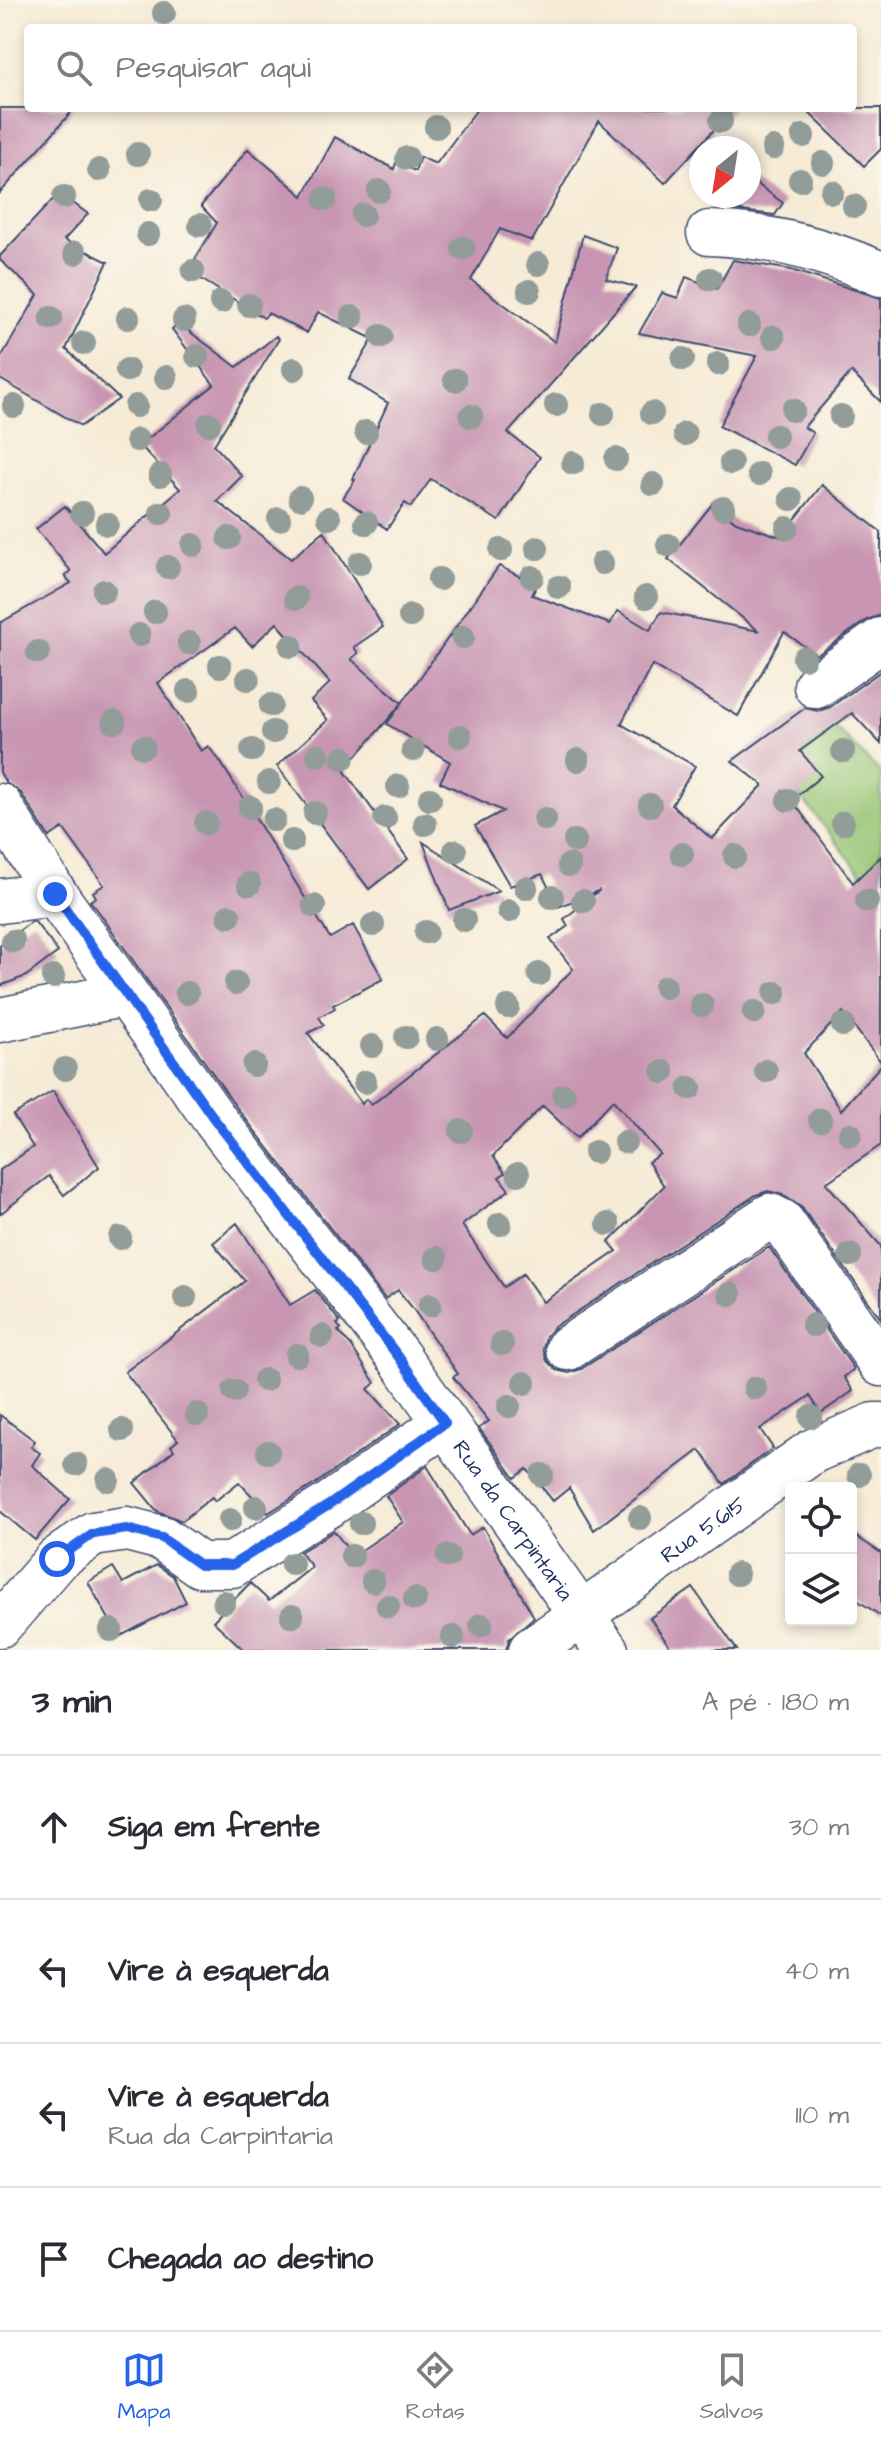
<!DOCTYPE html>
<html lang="pt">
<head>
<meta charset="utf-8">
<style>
  body { margin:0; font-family:"Architects Daughter",sans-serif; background:#f7f7f7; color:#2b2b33 }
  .controls { position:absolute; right:24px; bottom:24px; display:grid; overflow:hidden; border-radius:8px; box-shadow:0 4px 12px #0003 }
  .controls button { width:72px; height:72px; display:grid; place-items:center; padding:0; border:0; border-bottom:2px solid #e1e1e2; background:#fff; color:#2b2b33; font:40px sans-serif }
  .compass { position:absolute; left:689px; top:136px; width:72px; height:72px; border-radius:50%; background:#fff; box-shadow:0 4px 12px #0003; rotate:210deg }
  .stop { position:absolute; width:24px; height:24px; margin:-18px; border:6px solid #2563eb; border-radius:50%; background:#fff }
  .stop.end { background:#2563eb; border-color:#fff; box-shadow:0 2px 8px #0008 }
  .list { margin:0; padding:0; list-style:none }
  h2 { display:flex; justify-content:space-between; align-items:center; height:104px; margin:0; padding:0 32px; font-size:34px }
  h2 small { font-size:26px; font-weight:400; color:#7c7c81 }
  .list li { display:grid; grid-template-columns:52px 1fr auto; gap:24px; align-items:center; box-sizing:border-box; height:144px; padding:0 32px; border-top:2px solid #e1e1e2 }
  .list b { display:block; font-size:30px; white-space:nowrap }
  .list p { margin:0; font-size:26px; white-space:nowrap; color:#7c7c81 }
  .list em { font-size:26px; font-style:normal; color:#7c7c81 }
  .icon { flex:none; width:44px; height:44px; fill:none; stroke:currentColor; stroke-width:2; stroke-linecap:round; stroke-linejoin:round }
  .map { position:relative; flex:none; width:881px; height:1650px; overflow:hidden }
  .search { position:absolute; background:#fff; box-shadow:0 4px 12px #0003; left:24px; right:24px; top:24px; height:88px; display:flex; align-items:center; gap:20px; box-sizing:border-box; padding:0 28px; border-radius:8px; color:#7c7c81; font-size:30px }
  .sheet { height:680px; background:#fff }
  nav { display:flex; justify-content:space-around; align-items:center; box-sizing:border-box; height:112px; border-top:2px solid #e1e1e2; background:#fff; font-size:22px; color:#7c7c81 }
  nav a { display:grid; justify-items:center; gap:4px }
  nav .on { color:#2563eb }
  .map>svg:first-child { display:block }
  .green { fill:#96c574; stroke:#587a69; stroke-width:2 }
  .building { fill:#c896b2; fill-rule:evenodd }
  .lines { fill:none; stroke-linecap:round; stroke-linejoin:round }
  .minor-casing { stroke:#3c4b70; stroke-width:47 }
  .minor { stroke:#fff; stroke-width:44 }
  .tree { fill:#929c98 }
  .route { stroke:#2563eb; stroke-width:10 }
  .labels { text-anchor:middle; stroke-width:6; stroke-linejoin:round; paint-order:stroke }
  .street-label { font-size:22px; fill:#1b2f5e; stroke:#fbf7ec }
</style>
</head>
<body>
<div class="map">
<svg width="881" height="1650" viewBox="0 0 881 1650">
  <rect width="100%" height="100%" fill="#fbf7ec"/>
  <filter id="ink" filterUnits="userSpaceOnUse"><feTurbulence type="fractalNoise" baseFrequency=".0125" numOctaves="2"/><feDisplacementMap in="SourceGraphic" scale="16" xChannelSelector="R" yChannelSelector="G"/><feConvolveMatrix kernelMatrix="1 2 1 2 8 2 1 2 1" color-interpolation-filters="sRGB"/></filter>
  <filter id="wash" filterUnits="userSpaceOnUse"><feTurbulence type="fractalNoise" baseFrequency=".006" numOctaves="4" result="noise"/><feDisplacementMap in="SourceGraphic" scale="32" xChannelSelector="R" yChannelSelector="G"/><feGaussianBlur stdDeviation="1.8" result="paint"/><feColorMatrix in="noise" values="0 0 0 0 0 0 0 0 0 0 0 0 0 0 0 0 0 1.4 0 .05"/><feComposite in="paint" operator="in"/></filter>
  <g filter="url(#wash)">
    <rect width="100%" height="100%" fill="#f6ebd6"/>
    <path class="green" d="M836,728L881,773V899L801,797L777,781L760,780Z"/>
    <g id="blocks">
      <g class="building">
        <path d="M0,108H75L0,193Z"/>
        <path d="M478,108H734L665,183L599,121L532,241L500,229L471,280L555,342L583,235L617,248L606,279L636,287L508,433L540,457L499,521L431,479L411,507L405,503L387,529L343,498L355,480L353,479L388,403L349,379L373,339L318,312L307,333L268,313L264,318L188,271L217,223L201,206L248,149L303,196L335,137L394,169L396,163L415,171L420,157L436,164Z"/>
        <path d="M804,108H881V149L864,166Z"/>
        <path d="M749,178L783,203L775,215L716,208L722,196H749Z"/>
        <path d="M59,193L88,214L64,240L108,262L66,349L119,399L81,426L0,379V359L38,295L0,260V256Z"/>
        <path d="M733,260L791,270L881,298V402L851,372L804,427L813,433L795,465L719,426L757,356L639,333L662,293L678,298L686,277L717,289Z"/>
        <path d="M178,323L237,367L276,336L279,339L214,445L242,476L217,501L291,559L324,531L383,627L354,647L358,653L351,659L402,703L499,566L537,585L532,595L610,624L618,611L650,630L661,612L759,631L668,559L713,503L736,522L781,537L822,485L881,532V615L867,620L817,655L784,632L738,716L652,665L621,724L695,766L672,805L712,839L763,785L732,761L805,708L818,711L830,707L881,671V744L852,713L800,751L821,776L792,800L853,883L881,856V1062L843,1012L804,1053L841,1110L881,1065V1145L826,1183L881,1246V1319L802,1208L781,1194L768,1191L756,1195L554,1327L546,1336L543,1349L547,1361L556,1370L569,1373L581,1369L769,1247L854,1369L844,1377L853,1391L821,1413L810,1396L760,1429L773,1448L724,1484L700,1450L594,1530L569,1488L553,1501L527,1469L515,1478L479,1428L489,1421L453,1377L458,1374L411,1306L398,1290L385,1299L235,1105L96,908L90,901L96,897L93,892L104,885L63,828L49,837L21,793L6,783L0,772V623L71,583L65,576L71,571L36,529L65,506L104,553L180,489L140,445L214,385L172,329ZM277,623L330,683L311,701L328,720L277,766L369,889L408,859L344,770L402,703L387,724L450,762L440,782L503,811L475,826L510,886L542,874L558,907L600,890L564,919L568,926L550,939L573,969L507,1038L485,1016L371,1105L366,1099L362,1104L308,1033L324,1025L319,1017L335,1008L333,1005L383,979L353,925L330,938L220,761L208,746L201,751L158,683L235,628L252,646ZM613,1100L660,1154L648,1162L664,1186L609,1242L617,1251L543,1302L523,1274L504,1287L462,1225L509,1190L499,1177L505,1173L493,1156L543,1106L577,1138Z"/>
        <path d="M423,842L499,891L449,910Z"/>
        <path d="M31,922H35L58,952L26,976L0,986V945Z"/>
        <path d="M53,1091L99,1167L64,1195L49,1176L0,1214V1170L33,1147L13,1115Z"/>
        <path d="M237,1223L290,1305L315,1290L340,1322L337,1324L341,1329L338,1331L352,1347L375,1383L368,1389L400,1424L315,1484L268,1513L239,1482L215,1501L212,1497L182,1521L157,1511L134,1483L174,1450L171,1446L178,1440L125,1372L245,1281L213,1243Z"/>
        <path d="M0,1415L35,1441L31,1447L40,1453L32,1465L70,1499L35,1540L0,1511Z"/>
        <path d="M427,1466L470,1535L483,1527L534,1617L509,1639L506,1650H244L213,1621L250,1583L269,1601L312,1567L300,1552L334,1531L353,1556L403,1522L386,1496Z"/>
        <path d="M851,1533L881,1553V1616L851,1596Z"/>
        <path d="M157,1565L173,1576L186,1602L119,1637L88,1582L113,1567L123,1583Z"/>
        <path d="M693,1588L737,1650H672L650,1618Z"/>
      </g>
    </g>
  </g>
  <g filter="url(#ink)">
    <use href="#blocks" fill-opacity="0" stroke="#3c4b70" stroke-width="2"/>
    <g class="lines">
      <g class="minor-casing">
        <g id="minor">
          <path d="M709,233C769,235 826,250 881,274"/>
          <path d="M816,686L881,640"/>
          <path id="s1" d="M0,806L55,894L215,1120L398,1356L606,1650"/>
          <path d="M0,901L55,894"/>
          <path d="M0,1020L126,994"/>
          <path d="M568,1348L770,1216L782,1222L881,1364"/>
          <path d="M0,1625L57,1559L93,1534L127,1529L162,1538L200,1565H232L329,1505L445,1423"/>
          <path id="s2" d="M531,1650L813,1451L874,1425H881"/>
        </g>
      </g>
      <use href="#minor" class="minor"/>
    </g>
    <g class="tree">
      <circle cx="164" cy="13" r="12"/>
      <circle cx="721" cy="121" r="12"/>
      <circle cx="436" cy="127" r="12"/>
      <circle cx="803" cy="136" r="12"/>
      <circle cx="773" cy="148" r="12"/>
      <circle cx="138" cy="154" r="12"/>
      <circle cx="407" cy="158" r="12"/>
      <circle cx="823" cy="163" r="12"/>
      <circle cx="99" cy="170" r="12"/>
      <circle cx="800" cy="180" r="12"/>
      <circle cx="379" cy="191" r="12"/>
      <circle cx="832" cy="192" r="12"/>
      <circle cx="64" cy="197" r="12"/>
      <circle cx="325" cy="199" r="12"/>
      <circle cx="151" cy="200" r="12"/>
      <circle cx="854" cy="206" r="12"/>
      <circle cx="363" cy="215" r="12"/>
      <circle cx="200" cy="225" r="12"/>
      <circle cx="148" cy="234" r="12"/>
      <circle cx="463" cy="248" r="12"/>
      <circle cx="75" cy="253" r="12"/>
      <circle cx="538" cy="264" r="12"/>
      <circle cx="193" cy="271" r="12"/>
      <circle cx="710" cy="279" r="12"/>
      <circle cx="529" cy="291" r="12"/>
      <circle cx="221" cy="302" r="12"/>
      <circle cx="249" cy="305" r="12"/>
      <circle cx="352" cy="317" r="12"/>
      <circle cx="51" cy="318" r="12"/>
      <circle cx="128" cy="318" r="12"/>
      <circle cx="184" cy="320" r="12"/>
      <circle cx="749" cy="325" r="12"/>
      <circle cx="381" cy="336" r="12"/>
      <circle cx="773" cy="337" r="12"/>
      <circle cx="84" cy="343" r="12"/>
      <circle cx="197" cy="356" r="12"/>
      <circle cx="683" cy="359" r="12"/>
      <circle cx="718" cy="364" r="12"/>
      <circle cx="294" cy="369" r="12"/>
      <circle cx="127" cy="370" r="12"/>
      <circle cx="166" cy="377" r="12"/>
      <circle cx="455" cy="380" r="12"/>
      <circle cx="556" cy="405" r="12"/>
      <circle cx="14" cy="406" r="12"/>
      <circle cx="136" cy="406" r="12"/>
      <circle cx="793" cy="410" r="12"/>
      <circle cx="652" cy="413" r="12"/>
      <circle cx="603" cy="414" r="12"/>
      <circle cx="471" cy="416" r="12"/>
      <circle cx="841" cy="416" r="12"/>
      <circle cx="209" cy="424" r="12"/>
      <circle cx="366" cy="432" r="12"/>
      <circle cx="685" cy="434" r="12"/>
      <circle cx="776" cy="436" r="12"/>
      <circle cx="137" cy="440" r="12"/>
      <circle cx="616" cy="459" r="12"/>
      <circle cx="573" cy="463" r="12"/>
      <circle cx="731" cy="463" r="12"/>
      <circle cx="759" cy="474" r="12"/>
      <circle cx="160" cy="475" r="12"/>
      <circle cx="653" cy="484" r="12"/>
      <circle cx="300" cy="498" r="12"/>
      <circle cx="791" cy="499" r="12"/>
      <circle cx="723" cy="508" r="12"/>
      <circle cx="82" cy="513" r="12"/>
      <circle cx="161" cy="513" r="12"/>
      <circle cx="329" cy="518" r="12"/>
      <circle cx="279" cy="519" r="12"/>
      <circle cx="366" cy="523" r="12"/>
      <circle cx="107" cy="524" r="12"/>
      <circle cx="787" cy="528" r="12"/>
      <circle cx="229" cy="538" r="12"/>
      <circle cx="193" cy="545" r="12"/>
      <circle cx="668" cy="545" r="12"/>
      <circle cx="537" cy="548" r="12"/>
      <circle cx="501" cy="550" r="12"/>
      <circle cx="360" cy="563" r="12"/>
      <circle cx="602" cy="563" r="12"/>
      <circle cx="168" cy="567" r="12"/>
      <circle cx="532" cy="577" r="12"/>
      <circle cx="439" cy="579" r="12"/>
      <circle cx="559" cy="587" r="12"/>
      <circle cx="104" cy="591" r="12"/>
      <circle cx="646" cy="597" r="12"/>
      <circle cx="296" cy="598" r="12"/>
      <circle cx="155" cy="612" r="12"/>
      <circle cx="410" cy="616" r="12"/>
      <circle cx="139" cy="635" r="12"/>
      <circle cx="463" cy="637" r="12"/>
      <circle cx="189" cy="643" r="12"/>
      <circle cx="291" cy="646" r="12"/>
      <circle cx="38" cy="652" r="12"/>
      <circle cx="804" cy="658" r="12"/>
      <circle cx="220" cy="666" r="12"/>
      <circle cx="248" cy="679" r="12"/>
      <circle cx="188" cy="691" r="12"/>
      <circle cx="271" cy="705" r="12"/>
      <circle cx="114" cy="722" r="12"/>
      <circle cx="273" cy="732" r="12"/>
      <circle cx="460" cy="736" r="12"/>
      <circle cx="143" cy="747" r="12"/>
      <circle cx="252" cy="750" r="12"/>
      <circle cx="413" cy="750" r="12"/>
      <circle cx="843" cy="751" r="12"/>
      <circle cx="318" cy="755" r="12"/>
      <circle cx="343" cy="758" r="12"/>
      <circle cx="578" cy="760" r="12"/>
      <circle cx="269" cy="782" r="12"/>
      <circle cx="398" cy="786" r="12"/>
      <circle cx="430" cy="799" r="12"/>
      <circle cx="788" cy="800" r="12"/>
      <circle cx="650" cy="805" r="12"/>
      <circle cx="250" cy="807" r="12"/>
      <circle cx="315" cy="813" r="12"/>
      <circle cx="385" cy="818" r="12"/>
      <circle cx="545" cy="819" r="12"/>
      <circle cx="274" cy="820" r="12"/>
      <circle cx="206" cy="823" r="12"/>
      <circle cx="843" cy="823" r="12"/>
      <circle cx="425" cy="824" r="12"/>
      <circle cx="292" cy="841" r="12"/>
      <circle cx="575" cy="841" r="12"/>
      <circle cx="455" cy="851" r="12"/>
      <circle cx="682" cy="854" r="12"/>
      <circle cx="735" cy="856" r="12"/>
      <circle cx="569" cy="865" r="12"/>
      <circle cx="249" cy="884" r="12"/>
      <circle cx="526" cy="888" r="12"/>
      <circle cx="552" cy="897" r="12"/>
      <circle cx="583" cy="901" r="12"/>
      <circle cx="867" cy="901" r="12"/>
      <circle cx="314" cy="906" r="12"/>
      <circle cx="509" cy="911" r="12"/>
      <circle cx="229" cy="916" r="12"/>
      <circle cx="464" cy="920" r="12"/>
      <circle cx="373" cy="925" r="12"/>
      <circle cx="426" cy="932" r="12"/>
      <circle cx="13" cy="941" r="12"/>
      <circle cx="539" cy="974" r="12"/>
      <circle cx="53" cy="977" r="12"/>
      <circle cx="236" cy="983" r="12"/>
      <circle cx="665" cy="987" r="12"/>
      <circle cx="187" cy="993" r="12"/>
      <circle cx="775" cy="993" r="12"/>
      <circle cx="702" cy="1005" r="12"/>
      <circle cx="508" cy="1007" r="12"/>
      <circle cx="754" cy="1012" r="12"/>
      <circle cx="843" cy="1025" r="12"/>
      <circle cx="406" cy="1037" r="12"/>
      <circle cx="437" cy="1039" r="12"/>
      <circle cx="372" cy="1046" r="12"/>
      <circle cx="254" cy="1065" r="12"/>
      <circle cx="65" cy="1069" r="12"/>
      <circle cx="766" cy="1071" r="12"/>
      <circle cx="663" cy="1072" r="12"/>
      <circle cx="365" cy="1082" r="12"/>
      <circle cx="690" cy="1088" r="12"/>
      <circle cx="564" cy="1095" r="12"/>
      <circle cx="820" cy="1120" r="12"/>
      <circle cx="461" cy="1131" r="12"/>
      <circle cx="850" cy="1134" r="12"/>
      <circle cx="625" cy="1142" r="12"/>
      <circle cx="595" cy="1152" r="12"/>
      <circle cx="518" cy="1174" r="12"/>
      <circle cx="500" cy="1224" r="12"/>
      <circle cx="608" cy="1224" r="12"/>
      <circle cx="120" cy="1238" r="12"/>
      <circle cx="850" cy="1255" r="12"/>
      <circle cx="436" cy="1258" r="12"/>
      <circle cx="730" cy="1294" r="12"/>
      <circle cx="185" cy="1297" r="12"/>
      <circle cx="430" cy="1305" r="12"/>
      <circle cx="813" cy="1325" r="12"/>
      <circle cx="322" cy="1336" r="12"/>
      <circle cx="502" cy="1344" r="12"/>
      <circle cx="297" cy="1355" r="12"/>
      <circle cx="265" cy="1380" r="12"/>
      <circle cx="524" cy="1383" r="12"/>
      <circle cx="755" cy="1388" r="12"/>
      <circle cx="234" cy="1391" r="12"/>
      <circle cx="509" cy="1406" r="12"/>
      <circle cx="197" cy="1414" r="12"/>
      <circle cx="811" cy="1417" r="12"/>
      <circle cx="122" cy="1430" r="12"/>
      <circle cx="268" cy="1452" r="12"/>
      <circle cx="76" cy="1464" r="12"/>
      <circle cx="542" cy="1475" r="12"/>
      <circle cx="859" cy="1475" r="12"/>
      <circle cx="108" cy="1480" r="12"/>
      <circle cx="256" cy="1507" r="12"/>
      <circle cx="640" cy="1518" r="12"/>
      <circle cx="230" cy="1520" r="12"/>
      <circle cx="361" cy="1523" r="12"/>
      <circle cx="352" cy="1556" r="12"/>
      <circle cx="448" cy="1556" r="12"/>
      <circle cx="292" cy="1564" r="12"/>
      <circle cx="737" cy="1574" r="12"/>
      <circle cx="373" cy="1581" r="12"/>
      <circle cx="415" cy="1599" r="12"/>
      <circle cx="224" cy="1602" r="12"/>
      <circle cx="388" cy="1606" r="12"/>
      <circle cx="292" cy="1616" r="12"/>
      <circle cx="481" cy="1625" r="12"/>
      <circle cx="111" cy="1630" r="12"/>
      <circle cx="453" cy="1637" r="12"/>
    </g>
  </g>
  <g class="lines" filter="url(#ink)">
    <path class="route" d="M55,894L215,1120L398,1356L445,1423L329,1505L232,1565H200L162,1538L127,1529L93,1534L57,1559"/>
  </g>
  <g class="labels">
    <g class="street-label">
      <text dy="8" stroke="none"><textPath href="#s1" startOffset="880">Rua da Carpintaria</textPath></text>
      <text dy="8" stroke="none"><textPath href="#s2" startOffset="210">Rua 5.615</textPath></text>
    </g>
  </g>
</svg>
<div class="controls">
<button><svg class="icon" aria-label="locate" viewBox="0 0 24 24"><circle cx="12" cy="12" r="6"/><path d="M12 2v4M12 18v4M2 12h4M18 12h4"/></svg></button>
<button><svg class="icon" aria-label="layers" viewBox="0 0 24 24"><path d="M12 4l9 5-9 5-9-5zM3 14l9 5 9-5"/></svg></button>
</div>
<svg class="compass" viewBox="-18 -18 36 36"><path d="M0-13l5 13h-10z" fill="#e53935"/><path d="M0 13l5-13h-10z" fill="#7c7c81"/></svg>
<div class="stop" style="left:57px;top:1559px"></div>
<div class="stop end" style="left:55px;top:894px"></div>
<div class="search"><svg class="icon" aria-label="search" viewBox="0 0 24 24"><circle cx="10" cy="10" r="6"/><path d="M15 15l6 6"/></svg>Pesquisar aqui</div>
</div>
<section class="sheet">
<h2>3 min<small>A pé · 180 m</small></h2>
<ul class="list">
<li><svg class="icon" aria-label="ahead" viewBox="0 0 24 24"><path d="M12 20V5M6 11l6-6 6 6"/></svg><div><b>Siga em frente</b></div><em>30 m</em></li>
<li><svg class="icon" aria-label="left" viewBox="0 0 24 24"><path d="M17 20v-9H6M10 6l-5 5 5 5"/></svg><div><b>Vire à esquerda</b></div><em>40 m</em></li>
<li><svg class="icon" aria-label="left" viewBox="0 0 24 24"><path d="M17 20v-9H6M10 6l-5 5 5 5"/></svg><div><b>Vire à esquerda</b><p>Rua da Carpintaria</p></div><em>110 m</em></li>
<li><svg class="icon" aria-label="arrive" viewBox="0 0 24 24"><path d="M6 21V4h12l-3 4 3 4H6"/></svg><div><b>Chegada ao destino</b></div></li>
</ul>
</section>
<nav>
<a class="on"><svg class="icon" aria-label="map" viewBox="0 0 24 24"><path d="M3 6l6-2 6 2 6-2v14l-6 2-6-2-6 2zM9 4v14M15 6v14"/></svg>Mapa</a>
<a><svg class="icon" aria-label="directions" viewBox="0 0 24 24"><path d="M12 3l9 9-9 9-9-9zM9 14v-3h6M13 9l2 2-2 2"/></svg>Rotas</a>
<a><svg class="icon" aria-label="saved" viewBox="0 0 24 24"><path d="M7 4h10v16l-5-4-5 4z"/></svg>Salvos</a>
</nav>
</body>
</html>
